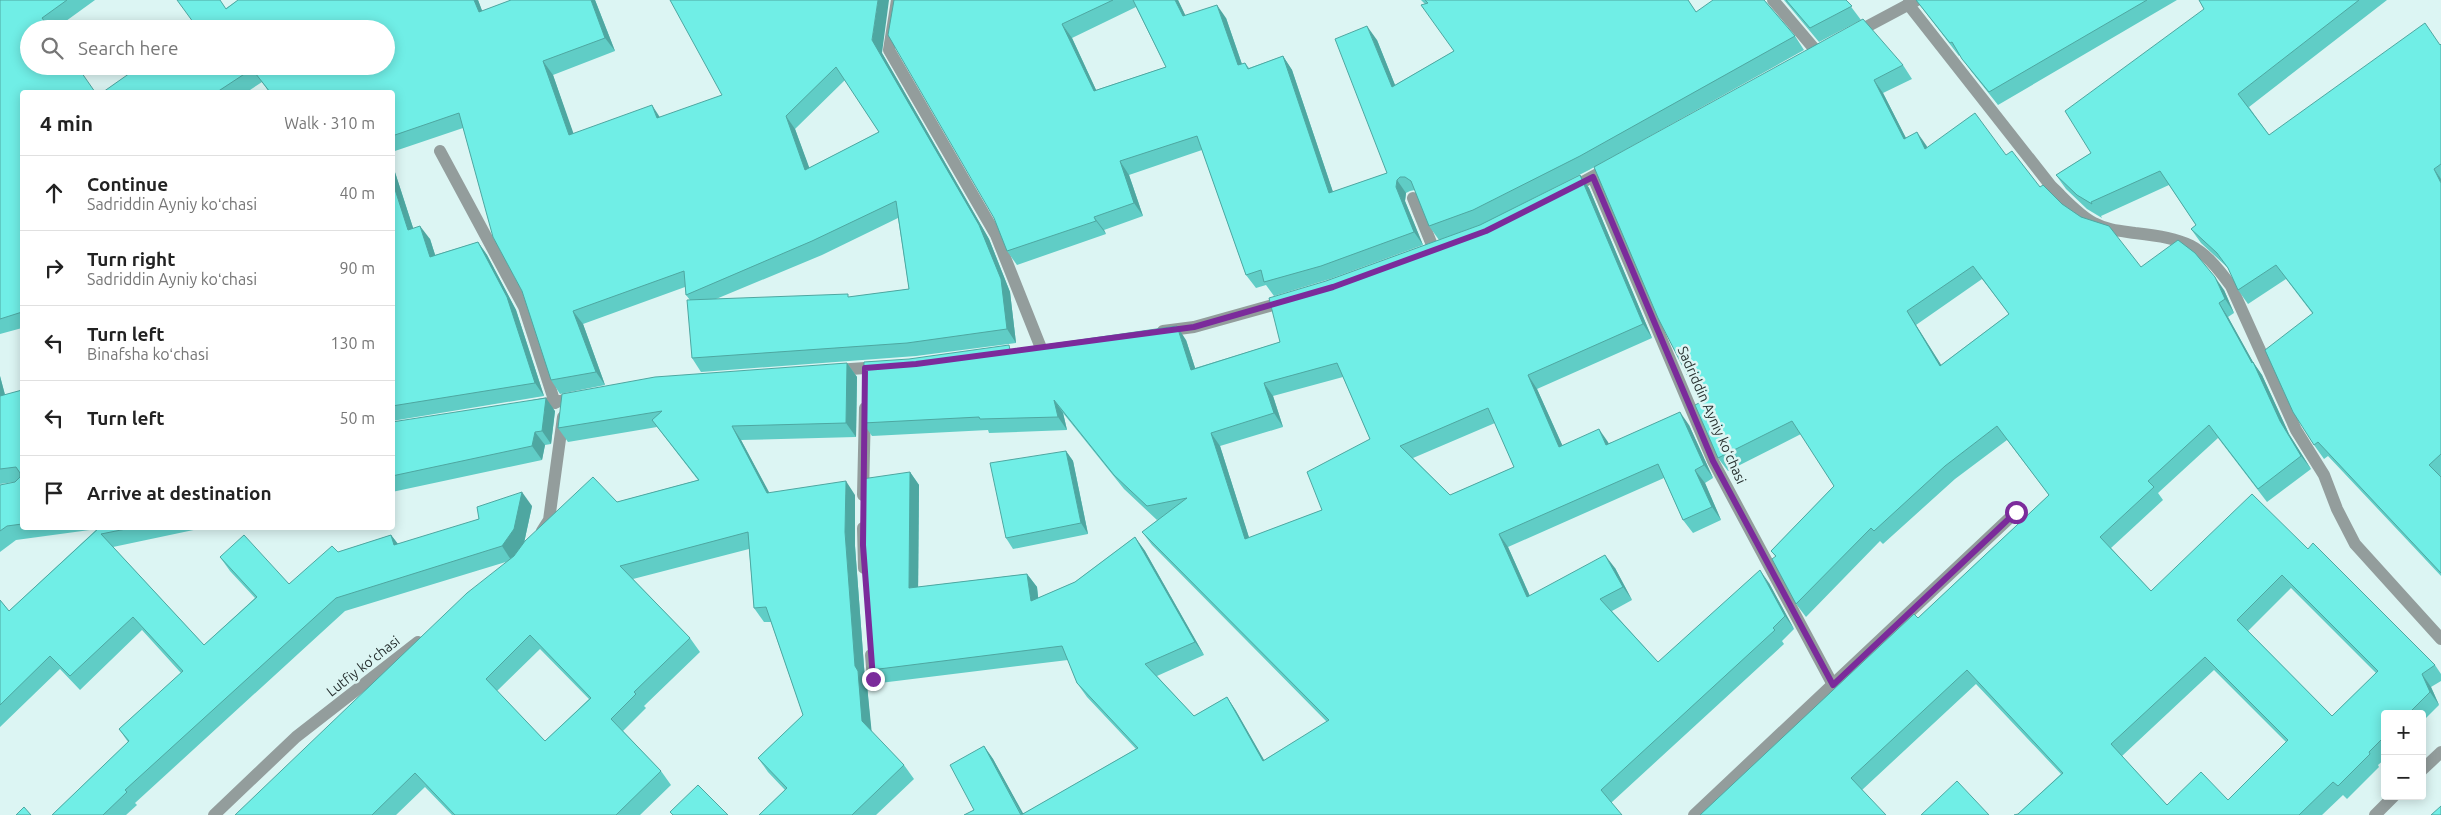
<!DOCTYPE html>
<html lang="en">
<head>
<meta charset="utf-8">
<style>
  body { margin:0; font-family:Ubuntu,sans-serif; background:#f6f6f6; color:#222 }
  .controls { position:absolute; right:15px; bottom:15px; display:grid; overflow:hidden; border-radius:5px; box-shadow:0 2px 12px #0003 }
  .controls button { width:45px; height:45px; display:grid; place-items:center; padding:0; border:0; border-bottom:1px solid #e0e0e0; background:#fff; color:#222; font:25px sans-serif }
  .stop { position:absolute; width:15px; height:15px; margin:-11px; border:4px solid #7b2b9b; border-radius:50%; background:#fff }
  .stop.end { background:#7b2b9b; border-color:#fff; box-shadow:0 1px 5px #0008 }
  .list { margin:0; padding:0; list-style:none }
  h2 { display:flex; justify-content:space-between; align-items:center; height:65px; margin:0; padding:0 20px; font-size:21px }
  h2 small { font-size:16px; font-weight:400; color:#767676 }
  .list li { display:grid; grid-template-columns:32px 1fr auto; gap:15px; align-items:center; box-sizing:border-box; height:75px; padding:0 20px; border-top:1px solid #e0e0e0 }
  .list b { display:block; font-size:19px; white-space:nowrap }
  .list p { margin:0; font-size:16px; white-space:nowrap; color:#767676 }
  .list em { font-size:16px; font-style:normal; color:#767676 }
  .icon { flex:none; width:28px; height:28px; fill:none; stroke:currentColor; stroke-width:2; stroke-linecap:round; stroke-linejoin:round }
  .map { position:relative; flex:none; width:2441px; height:815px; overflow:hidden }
  .search { position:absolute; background:#fff; box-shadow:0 2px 12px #0003; left:20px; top:20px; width:375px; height:55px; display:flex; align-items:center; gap:12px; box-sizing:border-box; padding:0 18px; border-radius:28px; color:#767676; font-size:19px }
  .panel { position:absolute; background:#fff; box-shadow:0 2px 12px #0003; left:20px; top:90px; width:375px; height:440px; border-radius:5px }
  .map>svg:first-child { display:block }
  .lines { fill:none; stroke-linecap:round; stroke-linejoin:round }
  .minor { stroke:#939d9c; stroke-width:12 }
  .wall { fill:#60cdc6; fill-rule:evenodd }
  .shaded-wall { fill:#4ea7a1 }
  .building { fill:#70eee6; stroke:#4ea7a1; fill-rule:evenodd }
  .route { stroke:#7b2b9b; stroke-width:6 }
  .labels { text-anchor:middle; stroke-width:5; stroke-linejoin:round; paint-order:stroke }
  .street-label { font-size:14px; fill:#283130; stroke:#dcf5f3 }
</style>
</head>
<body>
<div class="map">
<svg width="2441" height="815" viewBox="0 0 2441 815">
  <rect width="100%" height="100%" fill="#dcf5f3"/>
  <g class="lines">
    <g class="minor">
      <path d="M897,0L889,50L996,235L1041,348"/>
      <path d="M1773,0L1817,52"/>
      <path d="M1908,4L2051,186C2064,198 2078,215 2094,223C2107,230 2121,231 2135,233C2186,239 2200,243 2231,286L2296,430L2324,475L2337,509L2355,544L2441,639"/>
      <path d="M1855,33L1917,0"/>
      <path d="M440,151L524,307L555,403"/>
      <path d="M1593,177L1713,461L1833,685"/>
      <path d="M1570,189L1612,166"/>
      <path d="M1413,198L1434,250"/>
      <path d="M1163,331L1194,327L1287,301"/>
      <path d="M836,370L880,367"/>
      <path d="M533,406L577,398"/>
      <path d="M863,495L865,408"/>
      <path d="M863,528L864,568"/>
      <path d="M542,531L549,520L563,417"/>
      <path d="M871,655L873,679"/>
      <path d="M2422,770L2441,752"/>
      <path d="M214,815L296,737L418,642"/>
      <path d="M1694,815L2016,512"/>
      <path d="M2375,815L2394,796"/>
    </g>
  </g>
  <g class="wall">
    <path d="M0,0H95L55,29H29L22,92V328L0,334Z"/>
    <path d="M238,0H478L482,11L511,0H595L615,51L553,75L573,134L660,117L882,53L989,239L1010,292L1016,343L916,356L701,372L692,358L690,300L686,295L685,287L583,324L605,385L560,394L551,380L522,291L463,128L392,152V92H269L262,82L247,92H103ZM845,80L879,132L809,168L795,129ZM898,218L909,289L850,297L716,299L822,255Z"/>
    <path d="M894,0H1178L1185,15L1226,18L1242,64L1245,63L1249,68L1283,56L1292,70L1333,192L1387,173L1377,40L1395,85L1454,51L1425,4L1421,0H1688L1696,12L1766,2L1795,36L1804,50L1589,170L1483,224L1439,240L1429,226L1415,190L1410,191L1406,193L1405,201L1423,245L1330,279L1274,296L1266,285L1256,288L1246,275L1202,150L1129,175L1143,216L1104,230L1106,234L1017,265L1007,251L994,218ZM1136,7L1166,67L1096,90L1072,38Z"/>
    <path d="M1784,0H1846L1861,20L1819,42Z"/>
    <path d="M1916,0H2177L1998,105L1971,71L1960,55L1959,56Z"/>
    <path d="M2199,0H2387L2249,107L2269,135L2441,44V576L2328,456L2324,459L2314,445L2312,313L2286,279L2248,304L2238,290L2230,271L2227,267L2201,243L2191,229L2196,225L2169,185L2101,216L2102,218L2087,209L2066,189L2056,175L2091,153L2204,9Z"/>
    <path d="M1903,65L1912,79L1883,93L1906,138L1926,145L1927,147L2006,155L2040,187L2062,204L2141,267L2224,290L2234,313L2228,317L2253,362L2262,375L2289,434L2311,469L2267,502L2218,438L2158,493L2163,500L2111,548L2151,591L2308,549L2435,665L2441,674V681L2431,687L2439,705L2422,722V714H2385V759L2378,765L2379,767L2347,799L2343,795L2322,815H2014L2018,814L2061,774L1976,684L1862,790L1700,815L1918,618L2049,495L2007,440L1955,479L1883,544L1880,541L1806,617L1796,604L1775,556L1771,551L1834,486L1801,434L1728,471L1718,458L1701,402L1594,167ZM1982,279L2009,314L1941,365L1916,325ZM2291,588L2376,673L2332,716L2248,631ZM2214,670L2286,742L2228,800L2167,805L2122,756Z"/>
    <path d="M392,163L413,228L430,239L435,255L478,242L487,255L516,310L544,396L392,421Z"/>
    <path d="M1580,175L1589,188L1652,338L1537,389L1562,445L1609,443L1689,425L1713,478L1705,483L1721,520L1693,533L1683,520L1664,478L1508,547L1530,596L1615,568L1632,600L1612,611L1658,662L1769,583L1794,629L1782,641L1784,644L1612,802L964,815L974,810L984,746L993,759L1023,814L1136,749L1087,697L1077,683L1068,660L880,683L871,670L910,472L919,485L918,587L1027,574L1037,587L1038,598L1075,582L1135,537L1145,551L1204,655L1157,676L1194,716L1227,697L1236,711L1264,760L1327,722L1152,545L1142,532L1159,519L1157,520L1124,489L1063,413L1067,430L989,433L988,430L872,436L863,423L909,359L1012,350L1186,340L1195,368L1280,342L1326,281L1480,225ZM1343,377L1370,439L1322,510L1249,538L1220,446L1283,427L1273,396ZM1495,423L1514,467L1450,495L1413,458Z"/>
    <path d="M847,363L857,377L856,437L741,440L769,493L855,495V546L865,680L867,685L871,731L904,765L914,779L876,815H759L785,790L768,772L758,758L803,715L771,622H764L754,608L749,549L633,579L690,638L700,652L644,706L646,708L623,731L661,771L671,785L640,815H452L425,787L396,815H235L509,561L345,611L135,803L137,805L126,815H52L128,742L119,729L181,673L142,630L80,690L60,669L0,727V600L9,611L97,529L16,540L0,552V485L15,482L0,484V376L5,395L22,390V528H203L113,547L204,645L255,598L230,571L220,557L289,584L338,552L391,535L398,544L532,506L524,543L513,557L617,502L698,480L657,427L568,442L558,428ZM540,649L589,699L545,741L497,691Z"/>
    <path d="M555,411L551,444L545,445L542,460L392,492V422Z"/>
    <path d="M1066,451L1073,461L1088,534L1013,549L1006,538Z"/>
  </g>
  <g class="shaded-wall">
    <path d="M474,0H478L488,26L479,12Z"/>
    <path d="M591,0H595L615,51L605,38Z"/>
    <path d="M878,0H889L882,53L989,239L1010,292L1016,343L1007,329L872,40Z"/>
    <path d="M1175,0H1178L1192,29L1183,16Z"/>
    <path d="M1217,5L1226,18L1247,79L1238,65Z"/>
    <path d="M1062,24L1072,38L1103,105L1094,91Z"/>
    <path d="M1367,26L1377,40L1401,100L1392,87Z"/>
    <path d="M1283,56L1292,70L1338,207L1329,193Z"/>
    <path d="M543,61L553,75L579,149L569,135Z"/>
    <path d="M1874,80L1883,93L1913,152L1904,139Z"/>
    <path d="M652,105L661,119L657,118Z"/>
    <path d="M786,116L795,129L815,183L805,170Z"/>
    <path d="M1917,132L1926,145L1935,162L1925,149Z"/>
    <path d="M1120,161L1129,175L1143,216L1134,203Z"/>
    <path d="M392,163L418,243L408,230L392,180Z"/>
    <path d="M2434,169L2441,179V183Z"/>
    <path d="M1580,175L1589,188L1652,338L1643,324Z"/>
    <path d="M1397,180L1406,193L1405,201L1423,245L1414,232L1396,187Z"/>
    <path d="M1094,217L1104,230L1106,234L1096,221Z"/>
    <path d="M420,226L430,239L440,270L430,257Z"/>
    <path d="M478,242L487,255L516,310L544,396L535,383Z"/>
    <path d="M2215,277L2224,290L2234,313L2225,299Z"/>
    <path d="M2219,303L2228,317L2253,362L2262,375L2289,434L2311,469L2301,456L2280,421L2252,363Z"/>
    <path d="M573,311L583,324L605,385L596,372Z"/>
    <path d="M1907,311L1916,325L1950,379L1940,366Z"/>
    <path d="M1177,326L1186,340L1200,383L1191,370Z"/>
    <path d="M847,363L857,377L856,437L846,423Z"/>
    <path d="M1528,375L1537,389L1569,460L1559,447Z"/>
    <path d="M0,376L9,410L0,396Z"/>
    <path d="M1264,383L1273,396L1283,427L1274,413Z"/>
    <path d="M546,398L555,411L551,444L542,431Z"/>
    <path d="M1054,400L1063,413L1067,430L1058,417Z"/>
    <path d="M1680,412L1689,425L1713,478L1704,465Z"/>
    <path d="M732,426L741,440L777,507L767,493Z"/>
    <path d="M1599,429L1608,442L1615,458L1606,445Z"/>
    <path d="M535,432L545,445L542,460L532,446Z"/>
    <path d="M1211,433L1220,446L1254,553L1245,539Z"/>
    <path d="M1066,451L1073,461L1088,534L1081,523Z"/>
    <path d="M1695,470L1705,483L1721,520L1712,507Z"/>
    <path d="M910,472L919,485L918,602L909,588Z"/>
    <path d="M846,481L855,495V546L865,680L867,685L872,735L862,721L855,666L845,532Z"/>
    <path d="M522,492L532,506L524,543L511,560L502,546Z"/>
    <path d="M1499,534L1508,547L1536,610L1527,597Z"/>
    <path d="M391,535L401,548L394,545Z"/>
    <path d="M1135,537L1145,551L1204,655L1195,642Z"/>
    <path d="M1605,555L1615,568L1632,600L1623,587Z"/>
    <path d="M1760,570L1769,583L1794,629L1785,616Z"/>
    <path d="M1027,574L1037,587L1040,615L1031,601Z"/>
    <path d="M2422,674L2431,687L2439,705L2430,692Z"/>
    <path d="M1227,697L1236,711L1272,774L1263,761Z"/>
    <path d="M984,746L993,759L1024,815H1022Z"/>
  </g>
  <g class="building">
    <path d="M0,0H67L42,18L50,29H29V66H77L95,92H22V312L0,319Z"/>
    <path d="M177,0H220L226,9L238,0H474L479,12L511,0H591L605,38L543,61L569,135L652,105L657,118L722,95L670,0H878L872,40L979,225L1001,279L1007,329L907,343L692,358L687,300L848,294V297L909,289L896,201L812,241L686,295L684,271L573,311L596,372L551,380L522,291L493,237L459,113L392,136V92H270L252,69L217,92H103L140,66H386V29H193L196,26ZM836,67L879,132L805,170L786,116Z"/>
    <path d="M894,0H1113L1062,24L1094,91L1166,67L1133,0H1175L1183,16L1217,5L1238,65L1245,63L1248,69L1283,56L1329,193L1387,173L1335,39L1367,26L1392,87L1454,51L1421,5L1428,3L1425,0H1688L1696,12L1713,0H1764L1795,36L1580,156L1473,210L1429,226L1411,181L1405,177H1400L1397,180L1396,187L1414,232L1321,266L1264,282L1261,270L1246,275L1197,136L1120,161L1134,203L1094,217L1096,221L1007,251L994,218L888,35Z"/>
    <path d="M1786,0H1846L1852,6L1810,28Z"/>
    <path d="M1916,0H2147L1989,92L1962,59L1952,42L1950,43Z"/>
    <path d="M2199,0H2359L2238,94L2269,135L2425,23L2440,45L2441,44V164L2434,169L2441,183V454L2429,465L2441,477V573L2318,442L2314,445L2293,412L2265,350L2313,313L2276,265L2238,290L2228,268L2217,253L2191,229L2196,225L2160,171L2091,202L2092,204L2077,195L2056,175L2091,153L2065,111L2204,9Z"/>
    <path d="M1863,19L1903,65L1874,80L1904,139L1917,132L1925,149L1975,113L2006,155L2012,151L2040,187L2043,185L2062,204L2081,217L2109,226L2141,267L2178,240L2195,253L2215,277L2225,299L2219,303L2252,363L2253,362L2280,421L2301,456L2258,489L2209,425L2148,481L2154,487L2100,537L2151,591L2252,494L2308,549L2313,543L2435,665L2422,674L2430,692L2408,714H2385V736L2369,752L2370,754L2338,786L2333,782L2299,815H2014L2018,814L2063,773L1967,670L1851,778L1886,815H1700L1914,614L1918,618L2049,495L1997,426L1945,466L1874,531L1871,528L1796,604L1772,559L1776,556L1771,551L1834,486L1792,421L1718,458L1695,405L1701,402L1658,318L1594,167ZM1973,266L2009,314L1940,366L1907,311ZM2282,575L2378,671L2332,716L2237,620ZM2205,657L2288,740L2228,800L2201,772L2167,805L2111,744Z"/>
    <path d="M1580,175L1643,324L1528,375L1559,447L1599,429L1606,445L1680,412L1704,465L1695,470L1712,507L1683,520L1658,464L1499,534L1527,597L1605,555L1623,587L1600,599L1658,662L1760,570L1785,616L1773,628L1775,630L1601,790L1622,815H964L974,810L950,765L984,746L1021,815L1138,748L1077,683L1062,646L871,670L862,531V479L910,472L909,588L1027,574L1031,601L1075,582L1135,537L1195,642L1145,664L1194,716L1227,697L1263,761L1329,720L1142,532L1187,498L1147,506L1114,475L1054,400L1058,417L980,419L979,417L863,423L864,362L909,359L1009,345L1010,350L1177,326L1191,370L1280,342L1269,298L1326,281L1480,225ZM1337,363L1370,439L1307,472L1322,510L1245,539L1211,433L1274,413L1264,383ZM1488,408L1514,467L1450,495L1400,446Z"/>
    <path d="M392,180L408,230L420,226L430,257L478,242L507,297L535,383L392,406Z"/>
    <path d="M847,363L846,423L732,426L767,493L846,481L845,532L855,666L858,671L862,721L904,765L852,815H759L787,788L758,758L803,715L766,607L754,608L748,532L620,566L690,638L634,692L636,694L611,719L661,771L616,815H455L415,773L372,815H235L467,593L514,556L525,541L593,477L617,502L699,480L652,420L662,411L558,428L562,394L655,377ZM530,635L591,698L545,741L486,679Z"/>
    <path d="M22,390V524L7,526L0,531V485L15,482L20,477V473L16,467L0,469V396Z"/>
    <path d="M546,398L542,431L535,432L532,446L392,476V422Z"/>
    <path d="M1066,451L1081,523L1006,538L990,463Z"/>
    <path d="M522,492L514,529L502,546L336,598L125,790L127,792L103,815H52L129,741L119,729L183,671L133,617L70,676L50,656L0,705V600L9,611L99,528H131L101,534L204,645L257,597L220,557L244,535L289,584L332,546L338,552L391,535L394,545L479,519L477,507Z"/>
    <path d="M1957,781L1989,815H1921Z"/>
    <path d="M698,785L728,815H673L670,812Z"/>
    <path d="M2441,806V815H2431Z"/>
    <path d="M24,807L31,815H16Z"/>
  </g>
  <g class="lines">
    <path class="route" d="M873,679L863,545L865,368L916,364L1194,327L1333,287L1486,231L1593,177L1713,461L1833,685L2016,512"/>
  </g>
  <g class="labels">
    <g class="street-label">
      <text transform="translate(1712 415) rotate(66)" y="5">Sadriddin Ayniy koʻchasi</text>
      <text transform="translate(363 666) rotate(-38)" y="5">Lutfiy koʻchasi</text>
    </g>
  </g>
</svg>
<div class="controls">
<button>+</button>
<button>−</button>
</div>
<div class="stop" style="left:2016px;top:512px"></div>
<div class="stop end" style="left:873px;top:679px"></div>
<div class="search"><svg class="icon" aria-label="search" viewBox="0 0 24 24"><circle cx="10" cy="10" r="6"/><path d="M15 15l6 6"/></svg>Search here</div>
<section class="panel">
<h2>4 min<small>Walk · 310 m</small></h2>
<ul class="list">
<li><svg class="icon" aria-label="ahead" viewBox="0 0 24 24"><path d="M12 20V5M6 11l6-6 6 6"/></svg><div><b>Continue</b><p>Sadriddin Ayniy koʻchasi</p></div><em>40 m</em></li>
<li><svg class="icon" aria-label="right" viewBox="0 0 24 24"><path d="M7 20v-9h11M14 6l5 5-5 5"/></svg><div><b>Turn right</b><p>Sadriddin Ayniy koʻchasi</p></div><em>90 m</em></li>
<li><svg class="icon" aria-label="left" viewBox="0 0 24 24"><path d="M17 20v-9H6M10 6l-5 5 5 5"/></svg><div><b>Turn left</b><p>Binafsha koʻchasi</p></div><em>130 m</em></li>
<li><svg class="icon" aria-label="left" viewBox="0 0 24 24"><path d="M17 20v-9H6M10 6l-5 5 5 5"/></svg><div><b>Turn left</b></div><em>50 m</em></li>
<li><svg class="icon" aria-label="arrive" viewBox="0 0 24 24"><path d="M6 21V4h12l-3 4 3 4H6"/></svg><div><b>Arrive at destination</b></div></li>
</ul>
</section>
</div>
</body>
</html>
